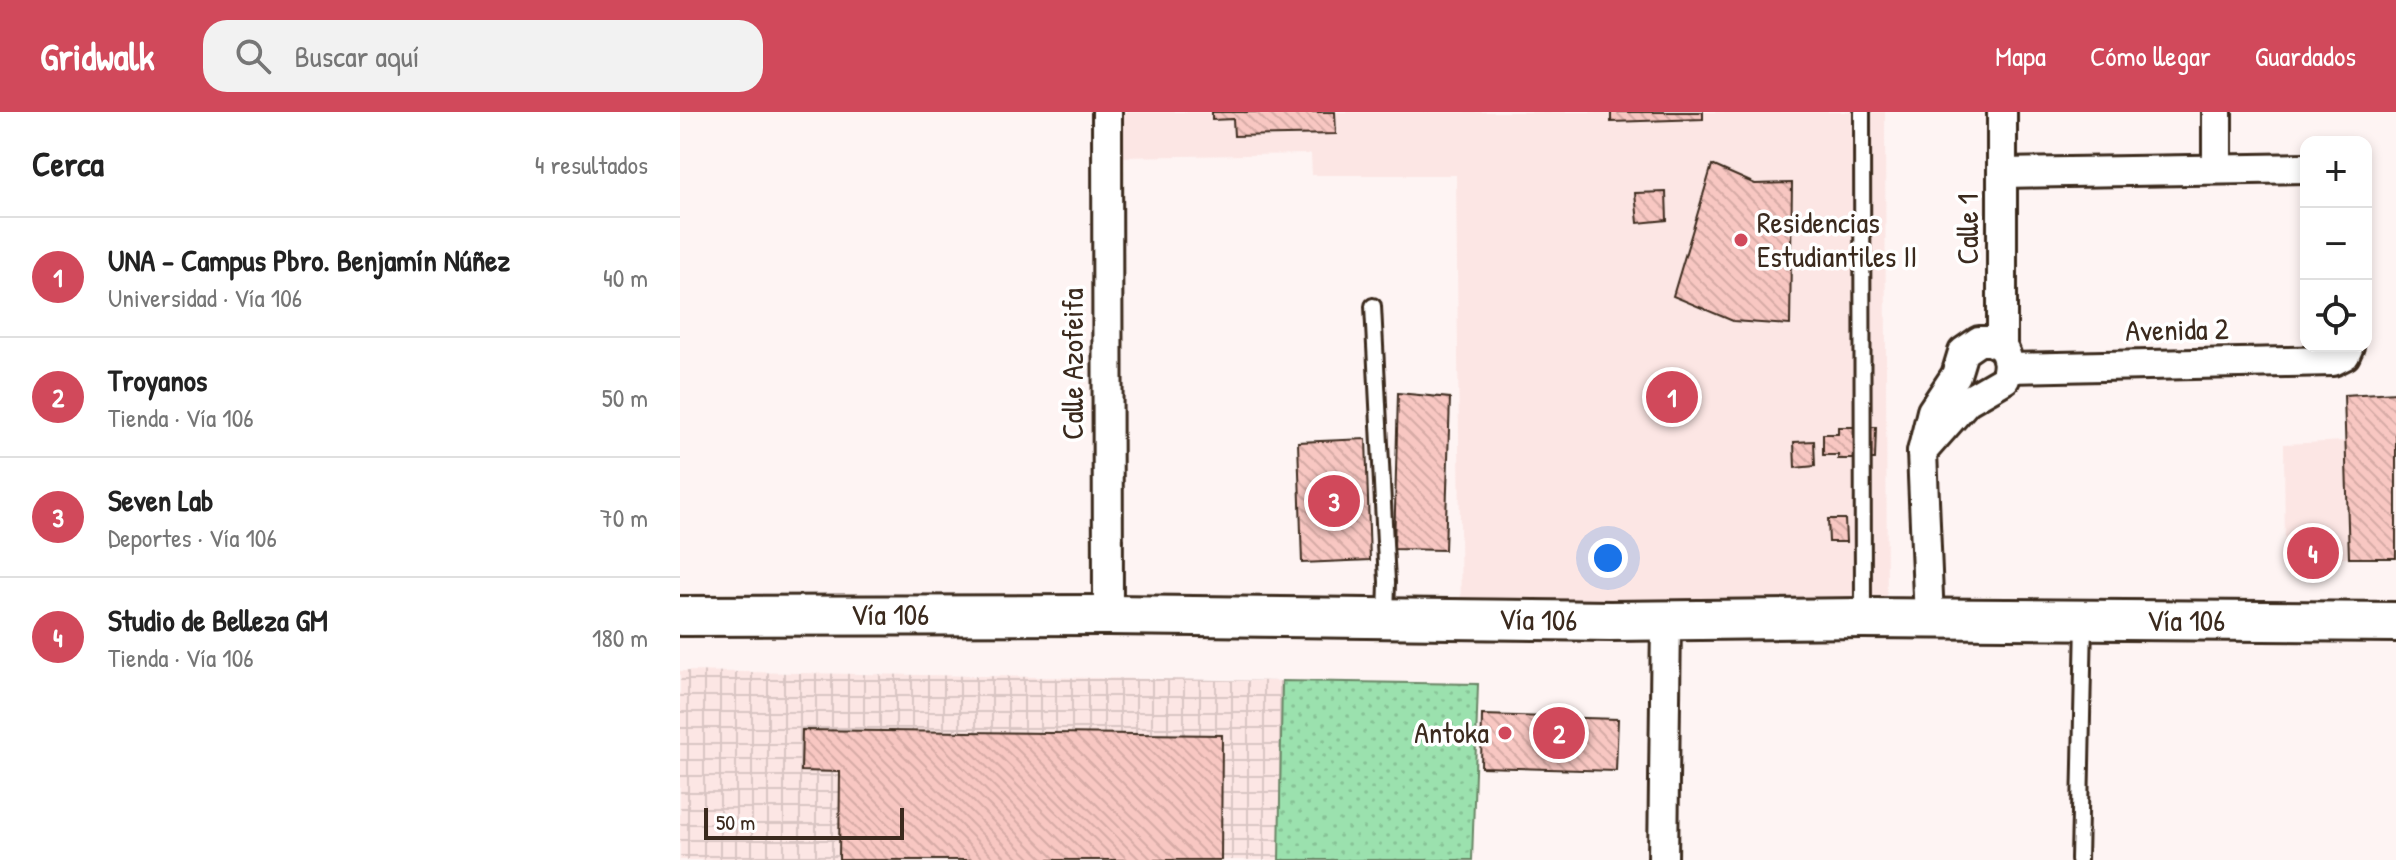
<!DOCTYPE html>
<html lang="es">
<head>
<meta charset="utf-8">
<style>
  body { margin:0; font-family:"Patrick Hand",sans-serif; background:#f2f2f2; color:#222 }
  .controls { position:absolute; right:24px; top:24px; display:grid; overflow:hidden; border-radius:16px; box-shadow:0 4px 12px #0003 }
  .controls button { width:72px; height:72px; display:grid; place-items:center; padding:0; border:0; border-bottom:2px solid #e0e0e0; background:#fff; color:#222; font:40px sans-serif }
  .scale { position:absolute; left:24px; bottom:20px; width:200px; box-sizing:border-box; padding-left:8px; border:4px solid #3b2a1e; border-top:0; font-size:22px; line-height:28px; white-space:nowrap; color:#3b2a1e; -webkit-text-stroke:6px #fff; paint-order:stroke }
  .you { position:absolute; left:928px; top:446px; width:28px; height:28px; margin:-20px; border:6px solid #fff; border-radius:50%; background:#1a73e8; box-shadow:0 0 0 12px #1a73e833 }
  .badge { display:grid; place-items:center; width:52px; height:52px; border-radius:50%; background:#d1495b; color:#fff; font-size:26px; font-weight:700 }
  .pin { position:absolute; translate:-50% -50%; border:4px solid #fff; box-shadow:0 2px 8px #0006 }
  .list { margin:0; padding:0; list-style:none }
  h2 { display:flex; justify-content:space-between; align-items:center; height:104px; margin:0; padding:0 32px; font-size:34px }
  h2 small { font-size:26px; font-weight:400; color:#767676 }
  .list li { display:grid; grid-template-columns:52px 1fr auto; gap:24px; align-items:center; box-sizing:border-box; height:120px; padding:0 32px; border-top:2px solid #e0e0e0 }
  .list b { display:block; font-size:30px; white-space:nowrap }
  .list p { margin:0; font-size:26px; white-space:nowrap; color:#767676 }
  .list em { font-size:26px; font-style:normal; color:#767676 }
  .icon { flex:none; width:44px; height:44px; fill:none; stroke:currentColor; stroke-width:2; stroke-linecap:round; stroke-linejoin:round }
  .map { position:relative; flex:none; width:1716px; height:748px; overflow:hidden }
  header { display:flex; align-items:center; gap:48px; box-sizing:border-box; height:112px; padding:0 40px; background:#d1495b; color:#fff }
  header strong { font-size:38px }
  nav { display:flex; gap:44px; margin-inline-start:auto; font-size:28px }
  .search { width:560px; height:72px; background:#f2f2f2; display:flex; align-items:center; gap:20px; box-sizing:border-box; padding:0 28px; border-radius:24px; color:#767676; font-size:30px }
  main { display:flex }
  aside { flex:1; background:#fff }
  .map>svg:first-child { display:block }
  .built { fill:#fce6e4 }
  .industrial { fill:url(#industrial-grid) }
  .grass { fill:url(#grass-dots); stroke:#6b8666; stroke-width:2 }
  .building { fill:url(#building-back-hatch); stroke:#3b2a1e; stroke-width:2 }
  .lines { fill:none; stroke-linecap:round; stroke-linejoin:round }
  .lane-casing { stroke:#3b2a1e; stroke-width:20 }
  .street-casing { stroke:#3b2a1e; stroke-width:34 }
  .secondary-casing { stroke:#3b2a1e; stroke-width:44 }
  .lane { stroke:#fff; stroke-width:14 }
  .street { stroke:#fff; stroke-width:28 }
  .secondary { stroke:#fff; stroke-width:38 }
  .poi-dot { fill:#d1495b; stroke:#fff; stroke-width:3 }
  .labels { text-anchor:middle; stroke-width:7; stroke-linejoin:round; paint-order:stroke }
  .poi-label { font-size:30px; fill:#3b2a1e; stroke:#fff; text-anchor:start }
  .street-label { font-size:30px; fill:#3b2a1e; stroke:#fff }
</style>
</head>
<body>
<header>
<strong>Gridwalk</strong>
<div class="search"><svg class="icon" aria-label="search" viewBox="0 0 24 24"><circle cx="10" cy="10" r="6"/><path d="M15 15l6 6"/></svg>Buscar aquí</div>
<nav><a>Mapa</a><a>Cómo llegar</a><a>Guardados</a></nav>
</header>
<main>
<aside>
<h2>Cerca<small>4 resultados</small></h2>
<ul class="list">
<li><span class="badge">1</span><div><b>UNA - Campus Pbro. Benjamín Núñez</b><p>Universidad · Vía 106</p></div><em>40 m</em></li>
<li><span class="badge">2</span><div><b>Troyanos</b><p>Tienda · Vía 106</p></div><em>50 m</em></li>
<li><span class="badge">3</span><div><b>Seven Lab</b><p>Deportes · Vía 106</p></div><em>70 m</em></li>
<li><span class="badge">4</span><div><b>Studio de Belleza GM</b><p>Tienda · Vía 106</p></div><em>180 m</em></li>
</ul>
</aside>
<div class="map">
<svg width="1716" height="748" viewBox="0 0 1716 748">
  <defs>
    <pattern id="industrial-grid" width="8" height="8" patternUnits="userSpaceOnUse" patternTransform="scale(2)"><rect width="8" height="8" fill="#fce6e4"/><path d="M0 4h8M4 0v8" fill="none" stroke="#d9c5c3"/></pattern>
    <pattern id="grass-dots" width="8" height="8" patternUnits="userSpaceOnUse" patternTransform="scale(2)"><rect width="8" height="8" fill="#9be1ae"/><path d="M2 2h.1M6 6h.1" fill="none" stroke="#86c195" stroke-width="1.8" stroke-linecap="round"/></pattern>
    <pattern id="building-back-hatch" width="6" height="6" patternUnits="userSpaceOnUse" patternTransform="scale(2)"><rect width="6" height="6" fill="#f8c7c2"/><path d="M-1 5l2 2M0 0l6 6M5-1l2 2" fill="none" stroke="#d6aba6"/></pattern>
  </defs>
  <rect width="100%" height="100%" fill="#fef4f3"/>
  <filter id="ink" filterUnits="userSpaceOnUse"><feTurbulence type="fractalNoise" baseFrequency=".0125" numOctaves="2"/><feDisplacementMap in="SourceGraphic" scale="16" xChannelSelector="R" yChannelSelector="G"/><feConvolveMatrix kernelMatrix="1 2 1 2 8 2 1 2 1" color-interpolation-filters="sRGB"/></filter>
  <g filter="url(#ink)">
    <g class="built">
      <path d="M436,0H1205L1207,507H781L776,63H632L631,42L436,45Z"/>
      <path d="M1666,329L1669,446H1605L1604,332Z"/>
    </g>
    <path class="industrial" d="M0,559L602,569L599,748H0Z"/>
    <path class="grass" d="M602,569L798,572L792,748H599Z"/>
    <g class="building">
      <path d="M532,0H655L656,22L554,24L553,7L532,8Z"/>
      <path d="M931,0H1023V7L931,10Z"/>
      <path d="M1032,53L1075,72L1112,71L1110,213L1053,209L993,184Z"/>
      <path d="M986,80L987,108L958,111L955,81Z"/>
      <path d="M1716,280V446H1669L1664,283Z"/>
      <path d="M718,281L770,286L765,438L714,437Z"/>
      <path d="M1158,315H1196L1195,347H1158V343H1143V322H1158Z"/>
      <path d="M686,327L690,448L622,451L618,330Z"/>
      <path d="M1134,329L1135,354L1115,356L1114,330Z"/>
      <path d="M1148,407H1165L1166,430H1149Z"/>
      <path d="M802,603L938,607L936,659L801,655Z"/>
      <path d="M122,618L542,623L541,748H159L160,660L121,659Z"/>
    </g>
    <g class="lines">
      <g class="lane-casing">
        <g id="lane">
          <path d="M1182,0L1183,506"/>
          <path d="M693,194L707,470L706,505"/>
          <path d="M1399,748L1404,509"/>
        </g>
      </g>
      <g class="street-casing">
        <g id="street">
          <path d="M427,0L428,503"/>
          <path d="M1537,0V56"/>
          <path d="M1322,61L1626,56"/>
          <path d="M1328,256L1653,249L1665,243L1669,234"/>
          <path d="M1242,340L1287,289L1325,267C1329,254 1329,246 1322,235V0"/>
          <path d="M1249,508L1242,340L1252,299L1276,263L1283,240L1299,229H1311L1322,235"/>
          <path d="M983,748L986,509"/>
        </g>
      </g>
      <g class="secondary-casing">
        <path id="secondary" d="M0,504L428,503L930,509L1183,506L1716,510"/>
      </g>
      <use href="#lane" class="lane"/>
      <use href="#street" class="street"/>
      <use href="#secondary" class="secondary"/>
    </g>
  </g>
  <g class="poi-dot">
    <circle cx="1061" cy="128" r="8"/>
    <circle cx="825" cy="621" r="8"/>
  </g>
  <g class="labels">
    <g class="poi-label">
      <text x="1077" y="121">Residencias<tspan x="1077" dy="34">Estudiantiles II</tspan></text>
      <text x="809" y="631" text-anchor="end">Antoka</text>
    </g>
    <g class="street-label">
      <text transform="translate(1288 117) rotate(-90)" y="10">Calle 1</text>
      <text transform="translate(1497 218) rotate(-1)" y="10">Avenida 2</text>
      <text transform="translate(393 252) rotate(-90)" y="10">Calle Azofeifa</text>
      <text x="210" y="513">Vía 106</text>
      <text transform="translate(858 508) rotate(1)" y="10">Vía 106</text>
      <text x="1506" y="519">Vía 106</text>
    </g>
  </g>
</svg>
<div class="controls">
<button>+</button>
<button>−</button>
<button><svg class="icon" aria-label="locate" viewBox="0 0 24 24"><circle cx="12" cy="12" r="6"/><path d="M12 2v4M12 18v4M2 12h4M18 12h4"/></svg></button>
</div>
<div class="scale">50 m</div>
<div class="you"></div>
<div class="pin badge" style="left:992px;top:285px">1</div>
<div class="pin badge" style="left:879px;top:621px">2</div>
<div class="pin badge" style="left:654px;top:389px">3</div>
<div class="pin badge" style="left:1633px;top:441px">4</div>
</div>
</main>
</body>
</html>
